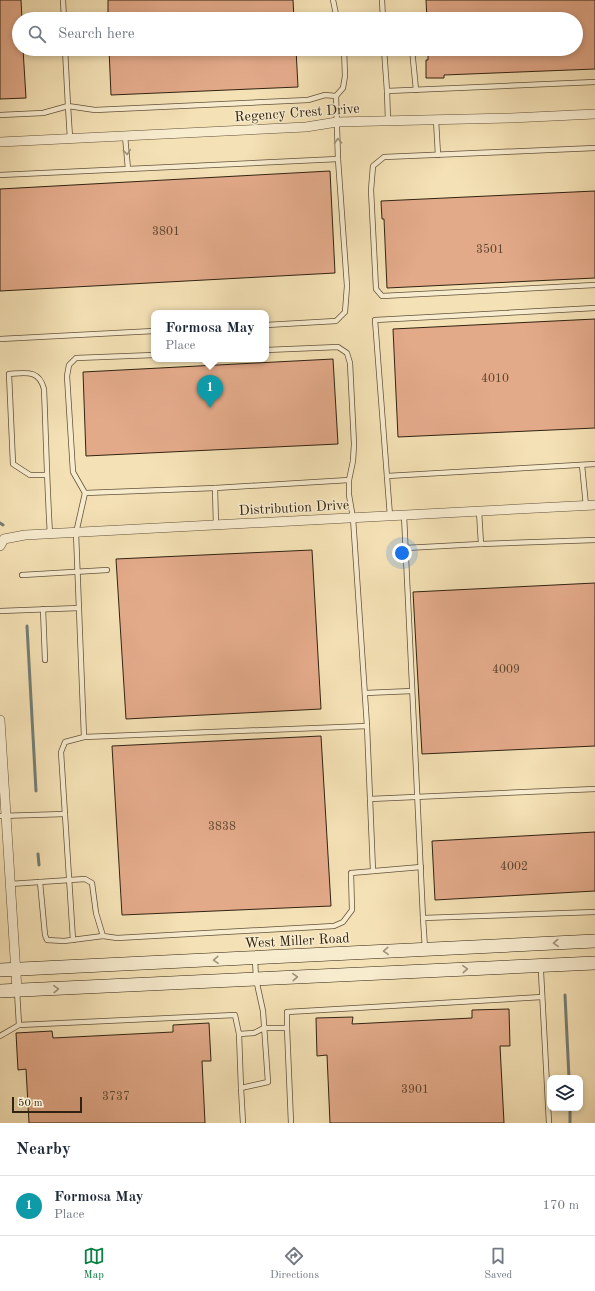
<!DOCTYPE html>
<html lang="en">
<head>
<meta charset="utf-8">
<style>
  body { margin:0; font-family:"Old Standard TT",serif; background:#f2f2f3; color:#1f2937 }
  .controls { position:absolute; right:12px; bottom:12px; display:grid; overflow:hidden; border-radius:8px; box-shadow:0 2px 6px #0003 }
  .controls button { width:36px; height:36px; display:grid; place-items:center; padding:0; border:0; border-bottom:1px solid #e0e1e3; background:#fff; color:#1f2937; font:20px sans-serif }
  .scale { position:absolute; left:12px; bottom:10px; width:70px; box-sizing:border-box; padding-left:4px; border:2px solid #312311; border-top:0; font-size:11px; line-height:14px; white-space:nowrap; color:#312311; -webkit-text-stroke:3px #f8eccf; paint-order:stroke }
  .you { position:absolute; left:402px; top:553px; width:14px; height:14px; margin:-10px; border:3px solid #fff; border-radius:50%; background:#1a73e8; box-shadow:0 0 0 6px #1a73e833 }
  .badge { display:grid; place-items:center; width:26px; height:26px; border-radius:50%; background:#0b8043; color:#fff; font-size:13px; font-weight:700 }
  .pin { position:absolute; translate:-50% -33px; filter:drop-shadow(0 1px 2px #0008) }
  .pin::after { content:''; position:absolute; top:21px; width:14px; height:12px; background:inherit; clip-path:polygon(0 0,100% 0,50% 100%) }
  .popup { position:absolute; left:151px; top:310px; width:118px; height:52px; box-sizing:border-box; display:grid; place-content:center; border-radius:8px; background:#fff; filter:drop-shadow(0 1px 3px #0005); font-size:13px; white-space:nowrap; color:#747a83 }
  .popup b { font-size:15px; color:#1f2937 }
  .popup::after { content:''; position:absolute; left:50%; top:100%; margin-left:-8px; border:8px solid transparent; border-top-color:#fff }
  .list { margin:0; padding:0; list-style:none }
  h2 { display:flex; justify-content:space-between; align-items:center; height:52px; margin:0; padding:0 16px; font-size:17px }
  h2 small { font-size:13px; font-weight:400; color:#747a83 }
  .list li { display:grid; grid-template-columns:26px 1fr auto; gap:12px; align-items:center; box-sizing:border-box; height:60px; padding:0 16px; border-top:1px solid #e0e1e3 }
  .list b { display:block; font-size:15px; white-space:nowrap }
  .list p { margin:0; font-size:13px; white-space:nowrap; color:#747a83 }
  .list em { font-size:13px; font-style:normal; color:#747a83 }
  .icon { flex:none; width:22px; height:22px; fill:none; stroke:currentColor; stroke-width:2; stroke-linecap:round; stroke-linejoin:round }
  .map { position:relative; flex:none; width:595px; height:1123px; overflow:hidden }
  .search { position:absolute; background:#fff; box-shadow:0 2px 6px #0003; left:12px; right:12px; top:12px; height:44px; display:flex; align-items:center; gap:10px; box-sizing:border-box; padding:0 14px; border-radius:22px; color:#747a83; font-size:15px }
  .sheet { height:112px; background:#fff }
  nav { display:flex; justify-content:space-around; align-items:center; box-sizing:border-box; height:56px; border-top:1px solid #e0e1e3; background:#fff; font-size:11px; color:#747a83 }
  nav a { display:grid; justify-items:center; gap:2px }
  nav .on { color:#0b8043 }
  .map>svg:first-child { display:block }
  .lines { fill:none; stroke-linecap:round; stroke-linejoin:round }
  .stream { stroke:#737e75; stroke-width:3 }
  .building { fill:#e3aa8a; stroke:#312311 }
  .lane-casing { stroke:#62523a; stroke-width:6 }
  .street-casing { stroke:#62523a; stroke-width:10 }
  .secondary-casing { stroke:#312311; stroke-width:14 }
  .lane { stroke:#f8eccf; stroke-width:4.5 }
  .street { stroke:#f8eccf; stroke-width:9 }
  .secondary { stroke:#f8eccf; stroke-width:13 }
  .oneway { stroke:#9e927a }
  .labels { text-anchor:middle; stroke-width:3; stroke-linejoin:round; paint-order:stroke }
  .number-label { font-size:12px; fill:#5e452f }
  .street-label { font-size:14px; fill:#312311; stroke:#f8eccf }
</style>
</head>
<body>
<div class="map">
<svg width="595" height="1123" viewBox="0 0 595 1123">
  <rect width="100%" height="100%" fill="#f4e1b5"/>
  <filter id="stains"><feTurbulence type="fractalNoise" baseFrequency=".005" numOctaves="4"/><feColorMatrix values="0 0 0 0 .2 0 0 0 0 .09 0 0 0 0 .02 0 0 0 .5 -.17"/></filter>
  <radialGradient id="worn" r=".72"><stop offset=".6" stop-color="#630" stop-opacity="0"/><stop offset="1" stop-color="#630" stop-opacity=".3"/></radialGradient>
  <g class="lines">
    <g class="stream">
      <path d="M0,523L3,525"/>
      <path d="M27,626L36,791"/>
      <path d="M38,854L39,865"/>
      <path d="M565,995L569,1078"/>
      <path d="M570,1108V1123"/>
    </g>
  </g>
  <g class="building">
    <path d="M0,0H21L22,19H19V49H23L26,98L0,99Z"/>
    <path d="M108,0H293L294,19H108Z"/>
    <path d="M426,0H595V69L444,75V78H426V60H428V49H576V19H427Z"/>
    <path d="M109,49H296L298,87L111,95Z"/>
    <path d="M330,171L335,273L0,291V189Z"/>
    <path d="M595,191V278L387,288L384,219H382L381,201Z"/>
    <path d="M595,319V428L398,437L393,329Z"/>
    <path d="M333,359L338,444L86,456L83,372Z"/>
    <path d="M312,550L321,709L126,719L116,559Z"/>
    <path d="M595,583V746L422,754L413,592Z"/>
    <path d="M321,736L331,906L122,915L112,746Z"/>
    <path d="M595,832V891L435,900L432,841Z"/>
    <path d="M509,1009L510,1046H500L504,1123H330L327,1055L317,1056L316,1018L353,1017L352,1024L472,1018V1010Z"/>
    <path d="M209,1023L211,1061H202L205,1123H29L26,1069L18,1070L16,1033L52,1031L53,1038L173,1032V1025Z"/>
  </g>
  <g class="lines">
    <g class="lane-casing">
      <g id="lane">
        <path d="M63,0L64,19"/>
        <path d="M333,0L337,19"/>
        <path d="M382,0L383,19"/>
        <path d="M65,49L68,106L95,110L308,100L325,95L336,96L338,159L347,286L345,312L336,321L266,325"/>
        <path d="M384,49L387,91"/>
        <path d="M412,49L416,90"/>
        <path d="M336,96L343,88L345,76L344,49"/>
        <path d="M0,115L43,113L68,106L70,138"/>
        <path d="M436,120L438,155"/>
        <path d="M388,121L387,91L595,82"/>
        <path d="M125,136L128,169"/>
        <path d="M595,148L384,157L373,166L371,190L376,289L382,296L595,285"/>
        <path d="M0,175L338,159"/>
        <path d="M0,339L154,331"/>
        <path d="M266,350L338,347L347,353L350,363L354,444L353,461L349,480V495L353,518L367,726"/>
        <path d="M582,465L586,506"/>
        <path d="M46,475H30L13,464L9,374C25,373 39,369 44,389C46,437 47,486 50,534"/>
        <path d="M387,476L595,464"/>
        <path d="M215,488L216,525"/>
        <path d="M85,493L215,488L349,480"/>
        <path d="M479,511L481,544L595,540"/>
        <path d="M404,515L423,918"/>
        <path d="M390,516L375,320L595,308"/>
        <path d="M405,548L481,544"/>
        <path d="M22,575L107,570"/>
        <path d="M43,609L45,660"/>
        <path d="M0,611L79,608"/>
        <path d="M365,693L412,691"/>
        <path d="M84,737L76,533L85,493L73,472L67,376L69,365L76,358L154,355"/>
        <path d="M370,799L595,789"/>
        <path d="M0,816L65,814"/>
        <path d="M40,882L45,935L47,940L64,941L103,936"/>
        <path d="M10,884L85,879L92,883L96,913L103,936L117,938L334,926L343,922L352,910L351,873L421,867"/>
        <path d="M73,940L61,752L65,742L84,737L367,726L373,871"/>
        <path d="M425,949L423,918L595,912"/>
        <path d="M542,967L541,972L549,1123"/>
        <path d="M19,1025L235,1015L239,1034L254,1033L264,1028H287L291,1123"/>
        <path d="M287,1028V1012L542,997"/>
        <path d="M239,1034L241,1088"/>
        <path d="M0,1036L19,1025L17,991"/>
        <path d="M243,1123L241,1088L268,1082L263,1011L256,979L255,959"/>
      </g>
    </g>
    <g class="street-casing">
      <g id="street">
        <path d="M0,142L306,127L337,122L511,118L595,114"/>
        <path d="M0,546L4,539L25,535L595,505"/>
        <path d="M0,720L17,990"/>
      </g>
    </g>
    <g class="secondary-casing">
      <g id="secondary">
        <path d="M0,970L595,941"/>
        <path d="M0,991L595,963"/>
      </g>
    </g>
    <use href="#lane" class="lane"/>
    <use href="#street" class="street"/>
    <use href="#secondary" class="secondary"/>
  </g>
  <defs><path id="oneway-chevron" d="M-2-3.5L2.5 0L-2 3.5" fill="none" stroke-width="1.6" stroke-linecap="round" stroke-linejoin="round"/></defs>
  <g class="oneway">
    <use href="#oneway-chevron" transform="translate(338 141) rotate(-93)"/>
    <use href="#oneway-chevron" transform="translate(127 152) rotate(84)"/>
    <use href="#oneway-chevron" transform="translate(556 943) rotate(177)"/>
    <use href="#oneway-chevron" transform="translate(386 951) rotate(177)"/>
    <use href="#oneway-chevron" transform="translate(216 960) rotate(177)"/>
    <use href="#oneway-chevron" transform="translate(465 969) rotate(-3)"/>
    <use href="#oneway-chevron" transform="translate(295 977) rotate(-3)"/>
    <use href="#oneway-chevron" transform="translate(56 989) rotate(-3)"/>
  </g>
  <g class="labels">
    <g class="number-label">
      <text x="166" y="235">3801</text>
      <text x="490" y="253">3501</text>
      <text x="495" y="382">4010</text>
      <text x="506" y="673">4009</text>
      <text x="222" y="830">3838</text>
      <text x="514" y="870">4002</text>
      <text x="415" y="1093">3901</text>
      <text x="116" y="1100">3737</text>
    </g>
    <g class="street-label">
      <text transform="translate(297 112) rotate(-4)" y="5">Regency Crest Drive</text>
      <text transform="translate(294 507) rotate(-3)" y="5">Distribution Drive</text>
      <text transform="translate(297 940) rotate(-3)" y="5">West Miller Road</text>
    </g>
  </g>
  <rect width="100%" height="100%" filter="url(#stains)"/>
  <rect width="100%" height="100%" fill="url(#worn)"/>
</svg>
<div class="controls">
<button><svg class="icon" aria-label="layers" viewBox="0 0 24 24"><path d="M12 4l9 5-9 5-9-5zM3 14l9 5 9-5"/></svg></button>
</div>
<div class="scale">50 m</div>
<div class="you"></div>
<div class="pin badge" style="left:210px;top:408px;background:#0f9aa8">1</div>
<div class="popup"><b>Formosa May</b>Place</div>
<div class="search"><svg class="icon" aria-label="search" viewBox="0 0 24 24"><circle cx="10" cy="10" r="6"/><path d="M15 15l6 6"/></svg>Search here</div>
</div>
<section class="sheet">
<h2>Nearby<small></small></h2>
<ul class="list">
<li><span class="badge" style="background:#0f9aa8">1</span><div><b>Formosa May</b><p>Place</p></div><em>170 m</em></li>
</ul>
</section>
<nav>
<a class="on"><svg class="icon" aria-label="map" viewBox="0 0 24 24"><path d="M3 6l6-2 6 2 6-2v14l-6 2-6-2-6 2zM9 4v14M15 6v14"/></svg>Map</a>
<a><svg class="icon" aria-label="directions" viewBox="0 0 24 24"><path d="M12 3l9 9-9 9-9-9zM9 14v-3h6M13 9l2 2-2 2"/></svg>Directions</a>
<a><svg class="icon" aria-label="saved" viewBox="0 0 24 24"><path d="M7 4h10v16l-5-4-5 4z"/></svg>Saved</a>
</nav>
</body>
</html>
